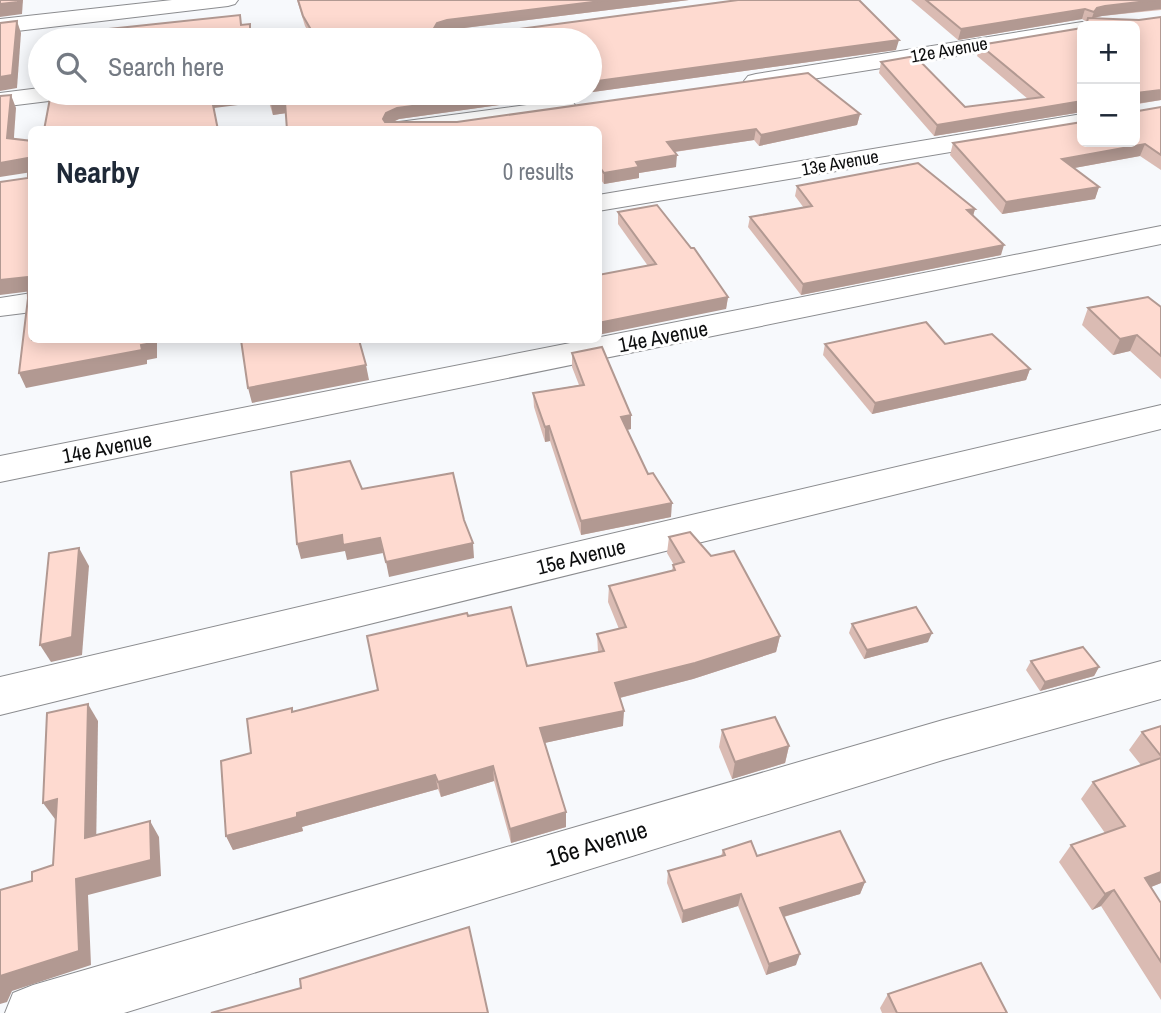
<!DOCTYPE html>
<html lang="en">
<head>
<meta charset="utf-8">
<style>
  body { margin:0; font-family:"Archivo Narrow",sans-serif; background:#f6f6f7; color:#1f2937 }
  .controls { position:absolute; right:21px; top:21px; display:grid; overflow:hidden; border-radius:10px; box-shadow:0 4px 18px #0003 }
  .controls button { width:63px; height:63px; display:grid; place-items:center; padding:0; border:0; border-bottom:2px solid #e0e1e3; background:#fff; color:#1f2937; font:35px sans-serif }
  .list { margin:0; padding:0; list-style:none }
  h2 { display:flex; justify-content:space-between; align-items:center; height:91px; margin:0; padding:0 28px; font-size:30px }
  h2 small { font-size:23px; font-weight:400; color:#747a83 }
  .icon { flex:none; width:38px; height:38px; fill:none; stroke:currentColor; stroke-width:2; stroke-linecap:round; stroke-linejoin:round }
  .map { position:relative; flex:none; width:1161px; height:1013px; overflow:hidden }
  .search { position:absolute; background:#fff; box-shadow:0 4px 18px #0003; left:28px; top:28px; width:574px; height:77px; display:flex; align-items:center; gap:18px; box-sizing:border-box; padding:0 24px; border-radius:38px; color:#747a83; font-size:26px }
  .panel { position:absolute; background:#fff; box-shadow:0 4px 18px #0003; left:28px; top:126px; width:574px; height:217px; border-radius:10px }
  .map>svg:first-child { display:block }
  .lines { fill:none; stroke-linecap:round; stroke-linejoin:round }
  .minor-casing { stroke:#8b8c8f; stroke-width:2 }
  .minor { fill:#fff; fill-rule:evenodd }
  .wall { fill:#dabbb3 }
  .shaded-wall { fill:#b29992 }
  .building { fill:#fedad0; stroke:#b29992; stroke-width:2 }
  .labels { text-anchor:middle; stroke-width:6; stroke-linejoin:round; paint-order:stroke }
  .far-street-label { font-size:18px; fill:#0c0d0e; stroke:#fff }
  .street-label { font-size:21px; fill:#0c0d0e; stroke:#fff }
  .near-street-label { font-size:24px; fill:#0c0d0e; stroke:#fff }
</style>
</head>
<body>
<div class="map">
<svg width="1161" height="1013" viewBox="0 0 1161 1013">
  <rect width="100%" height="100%" fill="#f7f9fc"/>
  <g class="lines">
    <g class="minor-casing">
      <g id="minor">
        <path d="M172,0H238L235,4L228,6L0,33V19Z"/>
        <path d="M1082,22L1091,26H1082V36L756,88L748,86L744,81L748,76L756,74Z"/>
        <path d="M40,88V93H69L66,98L57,100L0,107V93Z"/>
        <path d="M564,100L573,102L576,107L573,112L457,130H387L390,125L399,122Z"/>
        <path d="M1082,114V130L598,211V195Z"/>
        <path d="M1161,226V244L0,482V456Z"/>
        <path d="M32,293V312L0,316V298Z"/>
        <path d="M1161,405V429L0,715V677Z"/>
        <path d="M1161,661V699L943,760L124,1013H5L13,993L33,985L943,720Z"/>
      </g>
    </g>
    <use href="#minor" class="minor"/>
  </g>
  <g class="wall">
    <path d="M297,0H689L448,30L442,32L896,50L399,119L393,122H457L860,114L857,125L759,146L754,140L675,152L676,167L639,173V178L604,184L598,176V130H287L286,113L273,115L266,93H590V40H313L305,26Z"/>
    <path d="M911,0H1161V10L1102,16L1094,18L1139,20L1161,17V100L1138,104V111L1161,107V170L1140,156L1074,168L1099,187L1095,199L1002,214L950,155L953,143L1082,122V142H1135V26H1085L1087,22L1082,19L958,40Z"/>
    <path d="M980,45L1082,112L934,136L879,73L881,62L965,107L1028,99L977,56Z"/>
    <path d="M797,186L975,209L973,216L1001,255L801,295L748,227L750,217L804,208L795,196Z"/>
    <path d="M618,212L728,297L726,309L648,266L618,224Z"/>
    <path d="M1161,307V379L1130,351L1113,355L1082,325L1088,308Z"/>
    <path d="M825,344H945L1030,369L1026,380L872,414L823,355Z"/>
    <path d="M572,353L631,429L627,430L648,474L671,517L581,535L550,441L545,442L534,407L533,393L579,385L572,367Z"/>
    <path d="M669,537L780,636L776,652L693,679L620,698L623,726L544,743L566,827L511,843L494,781L441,797L438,789L302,827L303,831L233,850L226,836L251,753L293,712L378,690L468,616L527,666L598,652L597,634L619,629L608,602L609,586L672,571L673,565H674L667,553Z"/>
    <path d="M852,624L928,642L864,659L849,633Z"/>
    <path d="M1031,661L1099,667L1094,676L1040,691L1026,670Z"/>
    <path d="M1161,726V883L1151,887L1161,903V1000L1101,906L1092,910L1059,862L1071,845L1105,833L1081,799L1093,782L1141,765L1129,750L1142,732Z"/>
    <path d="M722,730L789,746L785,763L732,779L719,747Z"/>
    <path d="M723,850L757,856L865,882L860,894L784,917L796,965L766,975L738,906L682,923L667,883L668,871L721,856Z"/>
    <path d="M888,994L1007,1013H882L880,1008Z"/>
  </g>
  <g class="shaded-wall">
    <path d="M18,0H23L22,14L0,17V4Z"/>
    <path d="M609,0H689L448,30L438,34L433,30L437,23L447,20Z"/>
    <path d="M1156,0H1161V9L1102,16L1093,18L1090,23L1094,12L1097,8L1105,6Z"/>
    <path d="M1085,9L1082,19L958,40L961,29Z"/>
    <path d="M17,21L21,33L17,88L0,91V77Z"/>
    <path d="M250,24L253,36V40H250Z"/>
    <path d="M899,40L896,50L399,119L388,124L383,119L386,113L397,108L512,93H590V82Z"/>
    <path d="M1161,90V100L1135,104L1137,93Z"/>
    <path d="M232,93H254V103L214,108L218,130L211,95Z"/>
    <path d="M11,95L16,108L13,151L7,138Z"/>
    <path d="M1082,101V112L934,136L937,125Z"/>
    <path d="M285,102L287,113L273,115L271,104Z"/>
    <path d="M860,114L857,125L759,146L761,135Z"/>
    <path d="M756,129L754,140L666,153L667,142Z"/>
    <path d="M1145,144L1140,156L1058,171L1062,159Z"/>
    <path d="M677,155L676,167L639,173V178L604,184V173L636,162Z"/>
    <path d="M28,158L32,172L0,177V163Z"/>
    <path d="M1099,187L1095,199L1002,214L1006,202Z"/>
    <path d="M975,209L972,219L967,210Z"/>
    <path d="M1004,245L1001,255L801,295L803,284Z"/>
    <path d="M27,277L32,291L0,295V280Z"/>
    <path d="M728,297L726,309L598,335V323Z"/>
    <path d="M1137,335L1130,351L1113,355L1120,339Z"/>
    <path d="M152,340H157V358L147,360V364L26,388L19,373L141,345Z"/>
    <path d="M556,340H574L556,343Z"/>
    <path d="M366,365L369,380L252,403L248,388Z"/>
    <path d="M1030,369L1026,380L872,414L875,403Z"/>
    <path d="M631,415V429L621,431V417Z"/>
    <path d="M549,426L550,441L545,442V427Z"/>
    <path d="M672,503L671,517L581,535V521Z"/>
    <path d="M342,535L380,538L383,553L347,560L345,551L301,559L297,544Z"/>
    <path d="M473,543L474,558L389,577L386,562Z"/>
    <path d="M79,548L89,566L82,655L51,662L40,645Z"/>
    <path d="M932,633L928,642L864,659L867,650Z"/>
    <path d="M780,636L776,652L693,679L615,699V683Z"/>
    <path d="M1099,667L1094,676L1040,691L1045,682Z"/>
    <path d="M88,704L98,721L96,854L85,838Z"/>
    <path d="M624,711L623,726L540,744V728Z"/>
    <path d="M789,746L785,763L732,779L735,762Z"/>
    <path d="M493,766L494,781L441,797L438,782Z"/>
    <path d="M435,775L438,789L302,827L303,831L233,850L226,836L297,813Z"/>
    <path d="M57,799L69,816L55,819L43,803Z"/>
    <path d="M566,812V827L511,843L510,829Z"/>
    <path d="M150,821L159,837L161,876L88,895L91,965L12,991L7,1002L0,1004V976L76,879Z"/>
    <path d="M1161,872V883L1131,895L1145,878Z"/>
    <path d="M865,882L860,894L776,919L780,908Z"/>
    <path d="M1114,890L1101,906L1092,910L1105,894Z"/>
    <path d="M741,894L738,906L682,923L683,911Z"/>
    <path d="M800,954L796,965L766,975L769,964Z"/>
  </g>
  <g class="building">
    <path d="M0,0H18V2L0,4Z"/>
    <path d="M298,0H609L447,20L437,23L433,30L436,32H497L738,0H859L899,40L590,82V40H317L303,16Z"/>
    <path d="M926,0H1156L1105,6L1097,8L1094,12L1085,9L961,29Z"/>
    <path d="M240,15L241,25L250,24V40H61L62,34Z"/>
    <path d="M1161,17V90L1137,93L1138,111L1161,107V155L1145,144L1062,159L1099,187L1006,202L953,143L1082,122V142H1135V26H1086L1088,18L1139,20Z"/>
    <path d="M17,21L12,75L0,77V23Z"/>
    <path d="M1082,28V101L937,125L881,62L915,56L965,107L1043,97L980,45Z"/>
    <path d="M808,73L860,114L761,135L756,129L667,142L677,155L636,162L639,167L604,173L598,165V130H287L285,102L271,104L267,93H512L397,108L386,113L383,119L385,122H457Z"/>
    <path d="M51,93H232L211,95L218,130H44Z"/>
    <path d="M11,95L7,138L32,141V340H152V343L141,345L142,350L19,373L28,298L27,277L0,280V182L28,178V158L0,163V96Z"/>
    <path d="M918,163L975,209L967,210L1004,245L803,284L750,217L812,206L797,186Z"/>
    <path d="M657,205L691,248H694L728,297L598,323V275L656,264L618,212Z"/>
    <path d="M1148,297L1161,307V356L1137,335L1120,339L1088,308Z"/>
    <path d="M926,322L945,344L992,334L1030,369L875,403L825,344Z"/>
    <path d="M241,340H359L366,365L248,388Z"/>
    <path d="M602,347L631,415L621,417L648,474L653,473L672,503L581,521L549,426L545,427L533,393L584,385L572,353Z"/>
    <path d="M350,461L362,489L453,473L464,520L473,543L386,562L380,538L343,545L342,535L297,544L291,472Z"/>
    <path d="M690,532L711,556L734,551L780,636L695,663L615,683L624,711L540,728L566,812L510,829L493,766L438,782L435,775L297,813V817L226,836L221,761L251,753L247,719L292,708V712L378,690L367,636L467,613L468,616L511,607L527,666L604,651L597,634L626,627L609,586L675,570L673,565L684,562L669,537Z"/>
    <path d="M79,548L72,637L40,645L49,553Z"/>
    <path d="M916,607L932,633L867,650L852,624Z"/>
    <path d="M1083,647L1099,667L1045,682L1031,661Z"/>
    <path d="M88,704L85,838L150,821L151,860L76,879L79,951L0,976V890L32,881V872L53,865L57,799L43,803L47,713Z"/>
    <path d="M775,717L789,746L735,762L722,730Z"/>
    <path d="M1161,726V756L1142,732Z"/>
    <path d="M1161,758V872L1145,878L1161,903V962L1114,890L1105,894L1071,845L1125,826L1093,782Z"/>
    <path d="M840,831L865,882L780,908L800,954L769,964L741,894L683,911L668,871L725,855L723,850L751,841L757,856Z"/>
    <path d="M469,927L488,1013H211L301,988L300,979Z"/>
    <path d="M981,963L1007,1013H897L888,994Z"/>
  </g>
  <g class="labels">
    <g class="far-street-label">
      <text transform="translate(949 50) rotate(-10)" y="6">12e Avenue</text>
      <text transform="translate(840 163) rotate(-10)" y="6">13e Avenue</text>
    </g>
    <g class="street-label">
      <text transform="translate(663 337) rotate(-11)" y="7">14e Avenue</text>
      <text transform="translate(107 448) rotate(-11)" y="7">14e Avenue</text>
      <text transform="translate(581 557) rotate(-14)" y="7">15e Avenue</text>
    </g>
    <g class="near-street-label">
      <text transform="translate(597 844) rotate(-17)" y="8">16e Avenue</text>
    </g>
  </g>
</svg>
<div class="controls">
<button>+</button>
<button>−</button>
</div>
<div class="search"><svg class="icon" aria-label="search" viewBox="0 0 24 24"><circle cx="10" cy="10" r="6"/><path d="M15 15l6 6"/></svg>Search here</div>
<section class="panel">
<h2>Nearby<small>0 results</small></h2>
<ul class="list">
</ul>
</section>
</div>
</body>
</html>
